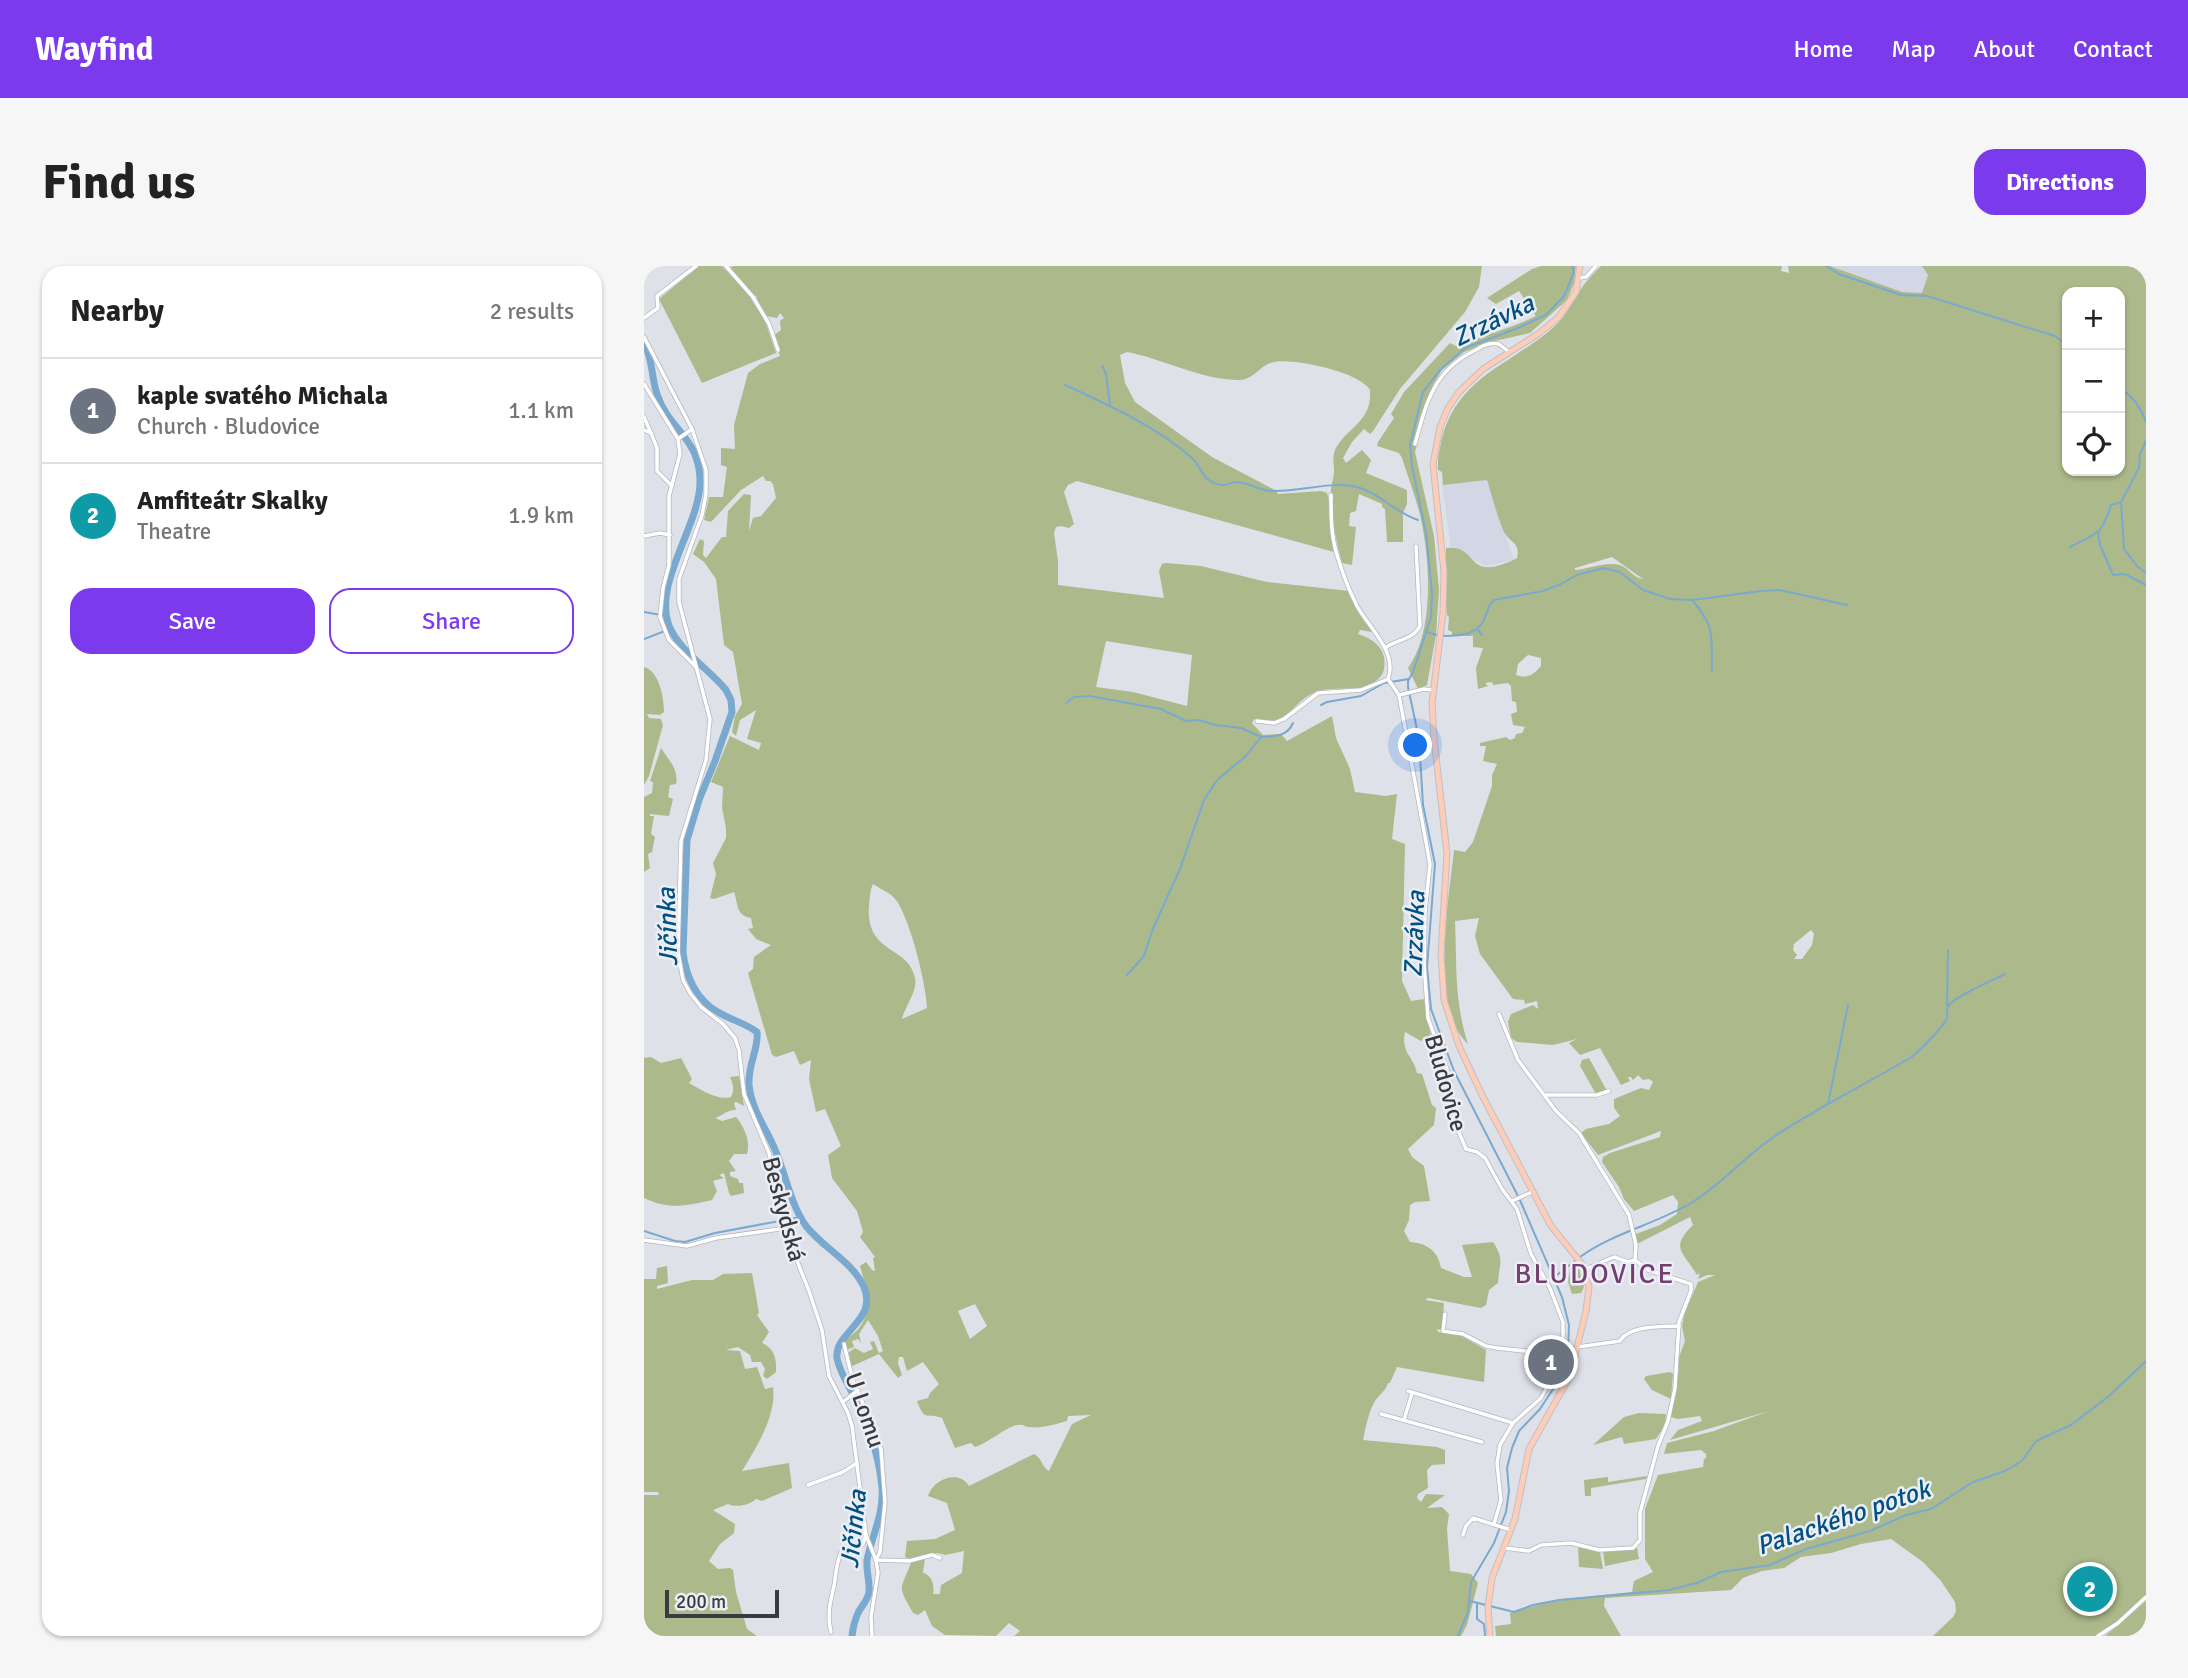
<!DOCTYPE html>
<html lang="en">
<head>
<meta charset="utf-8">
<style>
  body { margin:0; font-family:Signika,sans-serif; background:#f6f6f6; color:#222 }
  .controls { position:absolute; right:21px; top:21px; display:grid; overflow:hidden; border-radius:14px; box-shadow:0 2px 5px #0004 }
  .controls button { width:63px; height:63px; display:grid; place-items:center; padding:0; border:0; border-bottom:2px solid #e0e0e0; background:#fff; color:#222; font:35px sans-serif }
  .scale { position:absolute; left:21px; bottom:18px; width:114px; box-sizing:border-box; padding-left:7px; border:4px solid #3b3b3f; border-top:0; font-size:19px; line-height:24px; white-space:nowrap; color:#3b3b3f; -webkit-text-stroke:5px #eceef6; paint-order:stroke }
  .you { position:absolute; left:772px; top:480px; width:24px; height:24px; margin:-18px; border:5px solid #fff; border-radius:50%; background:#1a73e8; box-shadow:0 0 0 10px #1a73e833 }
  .badge { display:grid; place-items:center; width:46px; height:46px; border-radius:50%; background:#7c3aed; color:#fff; font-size:23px; font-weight:700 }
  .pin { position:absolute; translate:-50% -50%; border:4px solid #fff; box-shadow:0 2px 7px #0006 }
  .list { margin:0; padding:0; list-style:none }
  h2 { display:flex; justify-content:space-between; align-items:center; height:91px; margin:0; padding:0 28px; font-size:30px }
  h2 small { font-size:23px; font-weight:400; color:#767676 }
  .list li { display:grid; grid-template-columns:46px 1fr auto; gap:21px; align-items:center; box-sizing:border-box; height:105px; padding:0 28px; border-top:2px solid #e0e0e0 }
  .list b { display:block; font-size:26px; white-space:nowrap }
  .list p { margin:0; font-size:23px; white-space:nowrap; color:#767676 }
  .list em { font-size:23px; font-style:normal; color:#767676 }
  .actions { display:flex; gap:14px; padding:21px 28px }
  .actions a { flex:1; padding:16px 0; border:2px solid #7c3aed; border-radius:21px; text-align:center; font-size:24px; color:#7c3aed }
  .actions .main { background:#7c3aed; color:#fff }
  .icon { flex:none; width:38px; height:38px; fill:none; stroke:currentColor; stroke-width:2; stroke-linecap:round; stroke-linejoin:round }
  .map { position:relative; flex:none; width:1502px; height:1370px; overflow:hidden; border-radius:21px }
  header { display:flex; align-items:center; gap:42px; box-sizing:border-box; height:98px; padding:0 35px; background:#7c3aed; color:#fff }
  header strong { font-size:33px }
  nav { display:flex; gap:38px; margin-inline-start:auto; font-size:24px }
  .intro { display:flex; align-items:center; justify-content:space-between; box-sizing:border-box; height:168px; padding:0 42px }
  h1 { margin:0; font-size:49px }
  .button { padding:18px 32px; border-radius:21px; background:#7c3aed; color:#fff; font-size:24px; font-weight:700 }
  main { display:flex; gap:42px; padding:0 42px }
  aside { flex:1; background:#fff; border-radius:21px; box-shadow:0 2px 5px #0004 }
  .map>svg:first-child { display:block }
  .built { fill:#d2d6e5 }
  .green { fill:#acb98a; fill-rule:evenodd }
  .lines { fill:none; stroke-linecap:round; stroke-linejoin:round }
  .stream { stroke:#7aa9cf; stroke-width:2 }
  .river { stroke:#7aa9cf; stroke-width:7 }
  .minor-casing { stroke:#b5b7bf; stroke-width:5 }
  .tertiary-casing { stroke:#b5b7bf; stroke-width:5 }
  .primary-casing { stroke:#c0c0c2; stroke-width:7 }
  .minor { stroke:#fff; stroke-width:3.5 }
  .tertiary { stroke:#fff; stroke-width:3.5 }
  .primary { stroke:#fecdb9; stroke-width:5 }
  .labels { text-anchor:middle; stroke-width:5; stroke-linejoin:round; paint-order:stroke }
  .street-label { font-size:24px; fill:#3b3b3f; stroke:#eceef6 }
  .water-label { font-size:26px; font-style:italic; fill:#005182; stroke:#eceef6 }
  .quarter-label { font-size:28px; letter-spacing:2px; fill:#743f70; stroke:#eceef6 }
</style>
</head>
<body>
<header>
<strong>Wayfind</strong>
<nav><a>Home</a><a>Map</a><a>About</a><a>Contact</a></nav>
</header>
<div class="intro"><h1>Find us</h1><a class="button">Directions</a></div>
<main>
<aside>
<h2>Nearby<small>2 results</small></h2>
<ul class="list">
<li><span class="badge" style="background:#6b7280">1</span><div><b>kaple svatého Michala</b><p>Church · Bludovice</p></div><em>1.1 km</em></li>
<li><span class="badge" style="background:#0f9aa8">2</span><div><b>Amfiteátr Skalky</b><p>Theatre</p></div><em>1.9 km</em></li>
</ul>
<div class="actions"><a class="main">Save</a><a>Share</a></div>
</aside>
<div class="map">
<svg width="1502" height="1370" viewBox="0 0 1502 1370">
  <rect width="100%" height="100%" fill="#dfe1e9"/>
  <g class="built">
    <path d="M1186,0H1278L1284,9L1278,27L1258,26Z"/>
    <path d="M843,214L870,294L842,300L830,294L820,284L807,281L798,219Z"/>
  </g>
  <g class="green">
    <path d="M55,0H78L104,28L121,55L132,87L58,117L15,33Z"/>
    <path d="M89,0H838L835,21L821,46L756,123L729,165L726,168L720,163L708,176L699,192L702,197L718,184L727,194L722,207L763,224V238L759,247V276H743L741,243L738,241V238L715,228L712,245L706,247L705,260L712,261L708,299L698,297C692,276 686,244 687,222C688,216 690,211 690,205C690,197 688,192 691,184C701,162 729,156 726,124C716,106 650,92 630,96C615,99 610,115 593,114C555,113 520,93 483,86L476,89L481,117L491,136L568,191L631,224L634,228L677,225L683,227C689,246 685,266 690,286L433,215L424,219L420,226L430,258L425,262L417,260L412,261L410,267L414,295V319L520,332L515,305L518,298L522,297L557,300L623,316L705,325L713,343L728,366L716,364L714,368C733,374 745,386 739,407C723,432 696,417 672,426C646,436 646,462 610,453L608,457L619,469L637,468L643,475L688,450L692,472L706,503L711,526L742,530L753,528L748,573L761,578L758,715L767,735L780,733L787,771L777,775L761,766C757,788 769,789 773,807L778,808L788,839L792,842L790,859L764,883L768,891L780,900L786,935L771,936L766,939L765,954L760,965L766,976C782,977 794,984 797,1002L820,1011H828L818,979L849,976C861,994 855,997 854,1017L845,1024L842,1039L837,1042L784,1032L781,1034L800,1037L798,1064L793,1063L794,1066L816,1069L842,1084L840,1116L753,1101L746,1117H744C741,1126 736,1128 731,1135C724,1147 722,1161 719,1174L793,1181L801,1184V1198L788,1199L783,1204L784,1222L774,1228L773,1232L777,1236L782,1228L801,1229L783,1242L798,1241L805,1248L803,1263L806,1305L827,1308L834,1317L823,1359L817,1370H370L376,1365L365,1357L352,1370L301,1369L288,1360L281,1344L274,1349L269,1347C253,1318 256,1326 267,1297L281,1292L279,1307C288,1309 291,1320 289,1328H296L297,1319L318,1307L320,1285L301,1289C290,1284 277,1291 266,1293L261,1291L263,1275L291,1273L311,1264L303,1237L284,1230C289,1213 315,1203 325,1220L390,1188C398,1192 398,1201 405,1205L428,1158L447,1149L424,1150L423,1155C412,1158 397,1163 385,1161C379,1161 381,1158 375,1159C364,1159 345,1177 331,1181L327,1177L311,1182L298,1152C283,1146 281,1157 273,1135L284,1132L286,1127L295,1118L279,1096L263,1105L259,1091H255L254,1097L258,1109L254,1112L235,1088L206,1101L204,1087L211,1082L220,1087L229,1083L226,1076L230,1075L235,1087L239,1085L234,1070L224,1054L215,1068L217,1077L214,1073L208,1075L210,1081L202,1084L200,1077C203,1071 211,1068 215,1062C230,1044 221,1018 216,1000L222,996L228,1004L231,1005L229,992L231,991L216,971L219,966L213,945L188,912L184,889L197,880L181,843L172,846L165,813L167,794L156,799L150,785L132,791L128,789L104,707L109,703L110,691L127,679L112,673L104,663L109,662L107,652C92,650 94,637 90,626L70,633L66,632L72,608L69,597L82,572V562L78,542L79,521L67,516L86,470L115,484L117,477L103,473L112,444L96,454L92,470L88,466L91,450L98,438L89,386L80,379L72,313L60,296L49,288L56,273L60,275L59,289L62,292L78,271H82L84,245L100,228L107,229L105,265L109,252L117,250L132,232L129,218L126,215H122L119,210L97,224L67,256L60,254L65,231H79L83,201L77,199V182L91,183L90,159L104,107L116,98L136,90L130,69L137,64L136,55L140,52L136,47L133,52L122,50L112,35L113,31L108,27L86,2ZM462,375L548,389L543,440L489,426L452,421ZM229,618C236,623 246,626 252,634C266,653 282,717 283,742L258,753C261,740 274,725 271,712C265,679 221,689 225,639C226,632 226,624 229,618ZM331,1038L343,1060L326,1073L314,1045Z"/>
    <path d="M897,0H932L930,17L923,34L886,67L846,76L820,86L798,104L789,119L771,186L790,270L795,324L792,369L783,419L774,423L764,402C791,365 786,291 776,249C771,229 764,211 758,192L755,187L733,180L734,176L750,152L747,148L760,126L806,77L812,80C839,69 866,63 892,50L875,25L852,38L843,32L888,3Z"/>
    <path d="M957,0H1138L1137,5L1145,7L1144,0H1186L1258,26L1278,27L1284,9L1278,0H1502V1333L1454,1370H1289L1309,1351L1312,1345L1311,1336L1297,1315L1279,1296L1247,1273L1217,1278L1187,1287L1157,1291L1140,1302L1118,1305L1099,1312L1087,1324L961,1332L960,1340L977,1370H852L851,1360L867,1358L866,1347L912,1334L988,1326L990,1315L1009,1306L1001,1293V1243L1014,1209L1059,1201L1060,1193L1062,1192V1188L1057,1184L1020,1188L1023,1177L1070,1165L1125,1145L1026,1174L1034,1164L1058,1155L1056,1150L1034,1153L1027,1151L1035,1102L1032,1099L1041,1075L1038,1061L1040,1049L1054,1016L1071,1009H1063L1054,1013L1056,1007L1053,1009C1038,984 1026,982 1049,959L1046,951L993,978L992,968L1016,959L1033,948L1034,936L1029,929L990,945L980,933L975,921L958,896L959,891L966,887L1016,871L1017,865L954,889L937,867L942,863L965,858L976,850L970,842V833L997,822L1005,824L1009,816L1005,813L999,814L994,809L989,814L987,811H984L986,815L977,819L956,782L936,789L925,777L933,773L909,779L873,776L867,772L864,756L867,748L889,739L894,743L893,735L881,738L880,734L869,733L836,688L831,670L835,652L811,655C813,701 810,734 824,778C785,743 805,632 810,584L821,586L829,576L848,520V509L853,498L839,495L842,480H836V477L862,471L866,474L871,472L872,468L878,467L881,461L869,459L867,448L873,446L872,436L868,435L867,420L864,417L849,419L848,416L841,417L844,420L834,423L832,402L839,382L829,381V370H808V366L804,364L805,351L803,349L802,342V282C827,279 824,298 841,301C849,303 866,296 873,292C876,278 869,278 862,269C856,261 847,226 843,214L799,219L798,206L794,204C793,193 796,182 798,172C814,110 869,98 911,60C924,48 929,34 939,20C944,13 951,6 957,0ZM1423,26H1476V205H1423ZM968,291L999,313C989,312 985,302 976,299C962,295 944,303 931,304V302ZM884,389L897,392V400C889,409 884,413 872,409L874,398ZM1167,664L1170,668L1168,679L1158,693H1150L1153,689L1149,684L1150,678Z"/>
    <path d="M0,401C15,405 20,431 20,446L16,449L3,448L5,452L17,453L19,459L5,510L0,519Z"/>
    <path d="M17,482C24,493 35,503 32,518L26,519L24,531L29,533L25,550L6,548V550H10L7,568L11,571L8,586L4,588L6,602L0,606V531L8,527L9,516L6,515Z"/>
    <path d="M7,791L17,797L37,792L48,813L45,817C57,824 74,835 87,831C91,823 89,819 86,811L95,810L100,840L92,836L90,837L92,844C84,843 78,850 71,852L78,855L92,851C100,860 107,876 103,888H90L85,895L92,905L86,906V910L94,913L95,917H99L100,927L87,930L85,927L80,907L75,909L80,912L69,915L73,925L68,934C41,940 25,944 0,932V792Z"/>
    <path d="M945,792L963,825L952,828L936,800L938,794Z"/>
    <path d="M934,999L940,1021L937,1027L928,1028L924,1016L926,1003Z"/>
    <path d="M23,1000L24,1017L13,1020V1023L48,1014H69L79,1008L108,1007L115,1047L113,1049L125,1066L118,1077C130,1082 133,1093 132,1106L123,1113L119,1110L121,1103L117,1096H108L106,1089L94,1081L82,1084L96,1085L101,1103L113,1101L121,1123L129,1121C133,1149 112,1182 98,1205L145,1197L148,1222L118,1235L112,1233C106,1239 92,1242 84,1238L69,1244L91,1258L90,1267L76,1278L65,1295L74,1303L86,1302L89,1304L92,1326L103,1363L113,1370H0V1229H15L14,1226H0V1013H12L13,1002Z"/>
    <path d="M1026,1106L1029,1108L1027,1133L1008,1124L1000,1113L1002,1110Z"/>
    <path d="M995,1147L1022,1148L1021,1159L1012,1173L980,1178L978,1171L949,1179L980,1151Z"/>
    <path d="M1003,1210L1002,1213L947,1222V1230H941L940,1214L964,1211V1216Z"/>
    <path d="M934,1280L956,1286L959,1303L935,1301Z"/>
    <path d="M993,1282L995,1293L961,1300L959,1285Z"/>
    <path d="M1502,1335V1370H1461Z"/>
  </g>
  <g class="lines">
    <g class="stream">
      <path d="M1182,0L1195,8L1257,29L1283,30L1411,70L1423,79"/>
      <path d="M458,100L462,108L466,139"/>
      <path d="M421,119C463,138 513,161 547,191C558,201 557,215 577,219C582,220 587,216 592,216C604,216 616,225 628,225C655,226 682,216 708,220C733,224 751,247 774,254"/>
      <path d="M1476,123C1489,130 1497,142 1502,156"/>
      <path d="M1502,175L1496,188L1495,202L1477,236L1480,283L1493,300L1502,307"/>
      <path d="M1454,266L1456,279L1469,309L1481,308L1502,319"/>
      <path d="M1426,281C1454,266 1457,270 1467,239L1477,236"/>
      <path d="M1049,335C1072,362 1067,371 1068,405"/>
      <path d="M0,346L23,350"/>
      <path d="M833,363L838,369"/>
      <path d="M782,366L793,369"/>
      <path d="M799,370C817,370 836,369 842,349C845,342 844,339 850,334L899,325L917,318L933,309L959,302L976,306L999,324L1026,333L1048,334L1117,325L1136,324L1203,339"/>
      <path d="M0,373L26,363"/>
      <path d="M422,437L430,431L446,430L517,443L542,455L555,454L571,459L597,462L617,471"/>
      <path d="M677,439L683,436L717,430L740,417L765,413"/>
      <path d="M483,709L500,690L508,665L536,603L560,534L573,514L602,490L617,471C631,470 643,471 649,457"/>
      <path d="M1303,739L1304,684"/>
      <path d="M1184,838L1204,739"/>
      <path d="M0,965L31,975L41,976L71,967L157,951"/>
      <path d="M936,991C969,967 1012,958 1047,937C1078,918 1101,890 1131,870C1174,841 1222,818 1266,792C1274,787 1301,759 1303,752C1304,748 1302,744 1304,741C1308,731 1350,714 1361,708"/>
      <path d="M909,1012L932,994"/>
      <path d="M826,1335L870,1346L889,1339L915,1334L1025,1324L1053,1317L1077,1306L1126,1299L1162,1283L1226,1265L1262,1249L1287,1243L1329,1216L1361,1205L1378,1195L1392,1175L1427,1159L1465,1130L1502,1095"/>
      <path d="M833,1338V1353L840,1358L841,1370"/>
      <path d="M814,1370L824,1346L827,1316L850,1277L862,1246L865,1225L863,1202L868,1182L875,1165L896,1143L911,1120L919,1104L924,1086L925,1059L918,1031L875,932L810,805L787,743L783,701L791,598L779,539L775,473L764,421V415L769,406L787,351L788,327L782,267L768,200L766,179L779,126L796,104L821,82L874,62L902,49L920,30L930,6L928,0"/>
    </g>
    <path class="river" d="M0,77C9,93 7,111 13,128C25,165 57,172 56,217C55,263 4,323 28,366C41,389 66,404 82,424L87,434L88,446L71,495L55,534L43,574L39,687C42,710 52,734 74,746C87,754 101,757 113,766C115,782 104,798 105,818C107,844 123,863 132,886C142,910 147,939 162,960C179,982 208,995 220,1021C234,1055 190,1066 193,1092C196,1109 208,1124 215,1140C226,1165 236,1194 238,1222C240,1247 228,1270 223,1294C222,1305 226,1316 225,1326C224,1333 219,1339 215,1345C211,1353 209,1361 208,1370"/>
    <g class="minor-casing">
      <g id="minor">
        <path d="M82,0L109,31L125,58L134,84"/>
        <path d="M0,52L14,42L13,30L52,0"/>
        <path d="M0,118L34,173L36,188L25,230V299L19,322L16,351L25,374L52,401"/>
        <path d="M0,151L7,167"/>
        <path d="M0,164L7,167L13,182V205L28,220"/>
        <path d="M34,173L48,163"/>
        <path d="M771,178C782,138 789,105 830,85C838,80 845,76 855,78L865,86"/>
        <path d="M687,229C687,250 687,270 693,289C698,306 705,324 713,340C725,362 754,386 744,413L755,429L786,598L781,645L780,698L784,752L805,809L811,857L822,883L833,886L841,892L858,923L873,943L887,988L906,1022L919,1056V1071L908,1112L897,1132L869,1157L856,1179L853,1197L857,1234L850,1258"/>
        <path d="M0,270L16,267L26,269"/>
        <path d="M741,382C753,373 769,374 776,360L772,280"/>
        <path d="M755,429L780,423L789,424"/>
        <path d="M613,455L630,457L640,453L674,427L717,424L744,413"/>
        <path d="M855,748L874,794L912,845L935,867L985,949L992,979L991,994"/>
        <path d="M902,829H953L965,825"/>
        <path d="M868,935L888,926"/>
        <path d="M0,974L43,980L72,972L142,962"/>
        <path d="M801,1048L799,1065L819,1068L842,1080L853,1082L890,1086L918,1085"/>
        <path d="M200,1078L209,1115L229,1160L237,1183L241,1236L236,1286L232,1294L265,1295L288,1289L296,1292"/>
        <path d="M934,1081L976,1075C985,1059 1018,1061 1035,1060"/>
        <path d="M764,1125L869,1157"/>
        <path d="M199,1136L214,1124"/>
        <path d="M737,1148L838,1176"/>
        <path d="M760,1154L768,1127"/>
        <path d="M164,1219L199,1206L213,1197"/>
        <path d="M819,1269L822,1260L829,1252L867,1264"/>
        <path d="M861,1282L885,1285L897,1279L927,1277L955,1284L989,1282L996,1274V1247L1014,1180L1024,1155L1031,1122L1035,1056L1047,1025V1018L1004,1004L991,994L984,996L970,991L940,1004"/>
        <path d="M187,1366C183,1349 186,1336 190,1320C192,1308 192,1298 197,1286L219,1278L222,1269"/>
      </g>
    </g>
    <g class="tertiary-casing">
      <g id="tertiary">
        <path d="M935,12L942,11L952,0"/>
        <path d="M0,71L48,163L62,204V228L58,249L35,313V336L66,453L62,494L37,575L34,686L39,714L46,727L57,741L79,758L91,772L95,784L100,828L125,887L146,977L165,1025L178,1064L185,1110L204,1147L208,1160L222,1269L232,1294L234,1307L227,1351L228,1370"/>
        <path d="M1454,1370L1474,1357L1502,1331"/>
      </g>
    </g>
    <g class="primary-casing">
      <path id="primary" d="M846,1370L844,1341L848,1312L871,1253L885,1183L926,1110L942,1045L945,1021L938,998L907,960L839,831L815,780L800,734L797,688L803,588L790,472L788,437L799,347L800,306L789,198L796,161L804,142L815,126L839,103L894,68L914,52L932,26L936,0"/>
    </g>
    <use href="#minor" class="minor"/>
    <use href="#tertiary" class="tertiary"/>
    <use href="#primary" class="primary"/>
  </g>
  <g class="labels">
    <g class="street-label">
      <text transform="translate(802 817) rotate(74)" y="8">Bludovice</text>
      <text transform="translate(140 943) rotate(75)" y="8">Beskydská</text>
      <text transform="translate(221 1144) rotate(71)" y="8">U Lomu</text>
    </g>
    <g class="water-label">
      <text transform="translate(849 54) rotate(-26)" y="9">Zrzávka</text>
      <text transform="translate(23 661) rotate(-92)" y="9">Jičínka</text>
      <text transform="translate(770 668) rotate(-88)" y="9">Zrzávka</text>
      <text transform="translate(1199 1251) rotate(-19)" y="9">Palackého potok</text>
      <text transform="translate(209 1263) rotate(-84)" y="9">Jičínka</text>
    </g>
    <g class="quarter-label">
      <text x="951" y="1017">BLUDOVICE</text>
    </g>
  </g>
</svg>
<div class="controls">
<button>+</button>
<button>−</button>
<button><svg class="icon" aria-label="locate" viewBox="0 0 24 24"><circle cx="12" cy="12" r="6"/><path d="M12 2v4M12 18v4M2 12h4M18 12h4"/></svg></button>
</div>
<div class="scale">200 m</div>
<div class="you"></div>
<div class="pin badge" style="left:907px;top:1096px;background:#6b7280">1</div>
<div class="pin badge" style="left:1446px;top:1323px;background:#0f9aa8">2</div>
</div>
</main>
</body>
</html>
